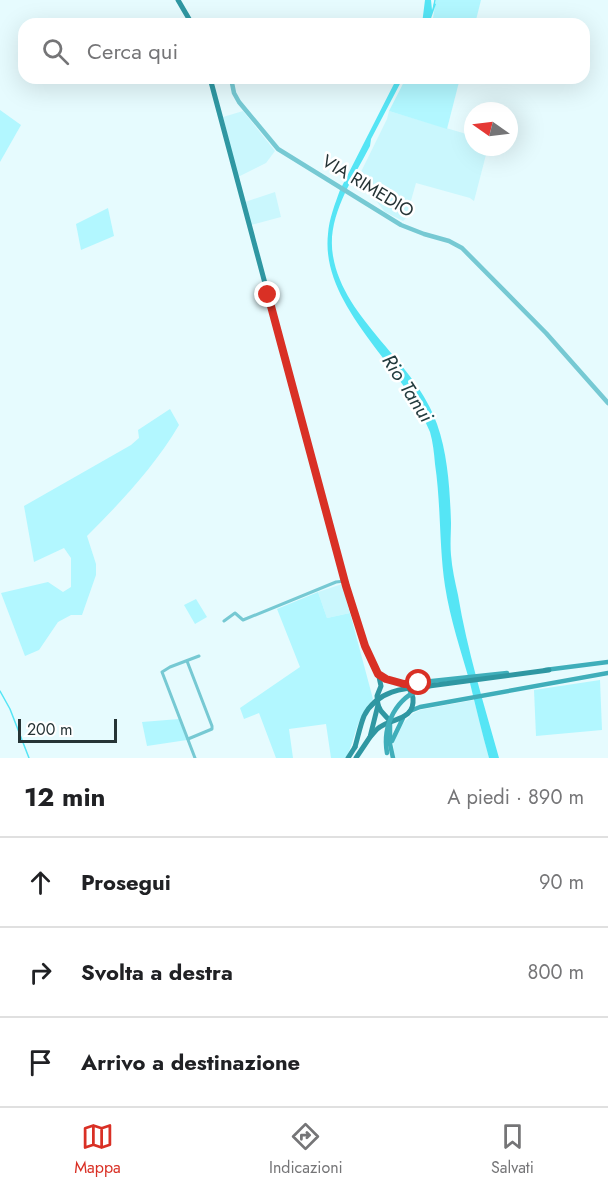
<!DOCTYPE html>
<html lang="it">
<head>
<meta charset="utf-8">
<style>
  body { margin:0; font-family:Jost,sans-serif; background:#f6f6f6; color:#202124 }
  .compass { position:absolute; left:464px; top:102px; width:54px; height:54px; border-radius:50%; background:#fff; box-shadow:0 6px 24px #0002; rotate:284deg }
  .scale { position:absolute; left:18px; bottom:15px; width:99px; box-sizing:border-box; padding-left:6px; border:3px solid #263436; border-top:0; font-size:16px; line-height:21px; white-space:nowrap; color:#263436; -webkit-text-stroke:4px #fff; paint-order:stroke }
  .stop { position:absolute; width:18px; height:18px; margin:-14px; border:4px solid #d93025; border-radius:50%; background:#fff }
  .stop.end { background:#d93025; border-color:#fff; box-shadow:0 2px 6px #0008 }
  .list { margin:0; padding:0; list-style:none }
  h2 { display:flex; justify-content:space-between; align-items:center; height:78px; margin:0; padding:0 24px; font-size:26px }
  h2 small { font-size:20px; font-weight:400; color:#757577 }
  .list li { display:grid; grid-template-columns:39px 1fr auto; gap:18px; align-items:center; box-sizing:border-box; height:90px; padding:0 24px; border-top:2px solid #e0e0e0 }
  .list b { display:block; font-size:22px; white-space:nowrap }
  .list em { font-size:20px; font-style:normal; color:#757577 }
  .icon { flex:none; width:33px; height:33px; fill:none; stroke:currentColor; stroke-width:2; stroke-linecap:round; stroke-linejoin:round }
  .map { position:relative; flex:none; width:608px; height:758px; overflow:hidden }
  .search { position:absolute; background:#fff; box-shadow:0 6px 24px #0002; left:18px; right:18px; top:18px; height:66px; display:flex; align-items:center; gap:15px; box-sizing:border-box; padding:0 21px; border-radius:18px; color:#757577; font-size:22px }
  .sheet { height:348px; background:#fff }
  nav { display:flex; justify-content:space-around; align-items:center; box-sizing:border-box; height:84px; border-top:2px solid #e0e0e0; background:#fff; font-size:16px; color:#757577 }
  nav a { display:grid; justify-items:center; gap:3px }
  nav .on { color:#d93025 }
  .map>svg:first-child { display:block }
  .built { fill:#caf7fd }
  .green { fill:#b2f7ff }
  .water { fill:#55e5f5 }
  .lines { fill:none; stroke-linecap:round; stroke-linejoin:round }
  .stream { stroke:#55e5f5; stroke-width:1.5 }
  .minor { stroke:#76c9d3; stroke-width:3 }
  .tertiary { stroke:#76c9d3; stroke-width:4.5 }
  .secondary { stroke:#3faeba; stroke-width:4.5 }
  .primary { stroke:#2f97a2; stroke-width:5 }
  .secondary-bridge { stroke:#3faeba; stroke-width:4.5 }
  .primary-bridge { stroke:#2f97a2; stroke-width:5 }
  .route { stroke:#d93025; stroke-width:8 }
  .labels { text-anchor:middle; stroke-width:5; stroke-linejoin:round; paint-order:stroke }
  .street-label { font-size:18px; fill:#263436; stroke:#fff }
  .water-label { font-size:20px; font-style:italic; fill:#243c3f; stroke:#fff }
</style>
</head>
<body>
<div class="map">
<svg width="608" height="758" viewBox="0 0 608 758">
  <rect width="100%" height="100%" fill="#e6fbfe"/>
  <g class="built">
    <path d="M243,111L275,151L266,163L238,177L223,117Z"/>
    <path d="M389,111L473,136V147H488L474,201L470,198L416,183L406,218L403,221L385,212L371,194L356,186L357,180L387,119Z"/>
    <path d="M275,192L281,217L251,225L245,202Z"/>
    <path d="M342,584L350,613L327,618L318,592Z"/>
    <path d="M474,700L489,758H395L393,742L399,728L412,714L420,710Z"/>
  </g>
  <g class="green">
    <path d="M436,0H481L475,24H432Z"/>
    <path d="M406,78H460L447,129L389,111Z"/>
    <path d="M0,110L21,125L0,162Z"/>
    <path d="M108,208L114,236L81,250L76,224Z"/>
    <path d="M170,409L179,425C154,467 122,501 87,536L96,564V575L82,615H71L58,622L39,650L25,656L1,593L48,582L63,592L71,587V558L64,548L34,562L24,506L131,445L139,438L138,430Z"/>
    <path d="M318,592L327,618L350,613L373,699C355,719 357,736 346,758H331L326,724L289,729L293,758H276L259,713L244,719L240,708L300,667L277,609Z"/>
    <path d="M196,599L207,617L195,624L184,605Z"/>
    <path d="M600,680L602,730L536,736L534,690Z"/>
    <path d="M179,719L187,740L147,746L142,722Z"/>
  </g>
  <g class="water">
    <path d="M425,0H431L432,10L434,3L436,4L429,24H422Z"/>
    <path d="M397,78H403L371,139L370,146C353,179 326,217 333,256C344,321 416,362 437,424C448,455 450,491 451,523C451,533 450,544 451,555C452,568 455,582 458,595C467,650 484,704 499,758H489C482,733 476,708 470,683C461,651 450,619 445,586C439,545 441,504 435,464C434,453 433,442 430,432C405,367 320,307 328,234C329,219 335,204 340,190Z"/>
  </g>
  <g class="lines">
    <g class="stream">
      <path d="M434,6L435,0"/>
      <path d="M0,691L10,709L29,758"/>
    </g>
    <g class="minor">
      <path d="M224,621L235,613L243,620L336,582L345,581"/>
      <path d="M187,661L212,726V729L188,739"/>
      <path d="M195,758L162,672L170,667L199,656"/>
    </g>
    <path class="tertiary" d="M231,78L234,93L239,102L278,149L401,225L424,234L449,241L462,248L546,333L608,403"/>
    <g class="secondary">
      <path d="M545,670L608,662"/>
      <path d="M404,684L507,673"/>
      <path d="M410,711L420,707L608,673"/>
      <path d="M390,724V744L393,758"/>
      <path d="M392,741L403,718"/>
    </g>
    <g class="primary">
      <path d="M178,0L192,24"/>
      <path d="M210,78L353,612L365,646L379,677L381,686L377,696L378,705L381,711L390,721"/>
      <path d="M429,686L549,670"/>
      <path d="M370,737C374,733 376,729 380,727C393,718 415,720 413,698C412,693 410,689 406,686C398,680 388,681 380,675"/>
      <path d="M348,758L355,747"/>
      <path d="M356,758L370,737L378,705"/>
    </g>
    <path class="secondary-bridge" d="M387,753C382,725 396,697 424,688"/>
    <path class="primary-bridge" d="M355,747C358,737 360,726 364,716C377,690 404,688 429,686"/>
  </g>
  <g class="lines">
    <path class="route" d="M268,295L346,586L365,646L378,674L386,679L404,684L419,683"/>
  </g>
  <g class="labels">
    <g class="street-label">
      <text transform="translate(368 186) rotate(31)" y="6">VIA RIMEDIO</text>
    </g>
    <g class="water-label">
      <text transform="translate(408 388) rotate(57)" y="7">Rio Tanui</text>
    </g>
  </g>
</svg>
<svg class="compass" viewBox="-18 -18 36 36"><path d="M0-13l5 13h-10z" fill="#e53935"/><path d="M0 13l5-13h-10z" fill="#757577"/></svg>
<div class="scale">200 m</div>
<div class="stop" style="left:419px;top:683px"></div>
<div class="stop end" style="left:268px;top:295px"></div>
<div class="search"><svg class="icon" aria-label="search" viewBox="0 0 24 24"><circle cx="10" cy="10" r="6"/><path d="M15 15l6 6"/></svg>Cerca qui</div>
</div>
<section class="sheet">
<h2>12 min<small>A piedi · 890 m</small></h2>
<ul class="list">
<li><svg class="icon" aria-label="ahead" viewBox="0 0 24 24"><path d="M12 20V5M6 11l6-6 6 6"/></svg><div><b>Prosegui</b></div><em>90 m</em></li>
<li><svg class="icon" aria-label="right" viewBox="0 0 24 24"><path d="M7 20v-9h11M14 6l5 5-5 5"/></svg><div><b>Svolta a destra</b></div><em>800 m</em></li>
<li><svg class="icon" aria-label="arrive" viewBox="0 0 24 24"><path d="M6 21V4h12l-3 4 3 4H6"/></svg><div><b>Arrivo a destinazione</b></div></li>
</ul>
</section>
<nav>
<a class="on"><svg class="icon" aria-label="map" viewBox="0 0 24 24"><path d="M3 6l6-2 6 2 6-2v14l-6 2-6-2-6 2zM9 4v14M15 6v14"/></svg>Mappa</a>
<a><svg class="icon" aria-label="directions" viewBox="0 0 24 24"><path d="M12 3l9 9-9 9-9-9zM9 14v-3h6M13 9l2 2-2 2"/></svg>Indicazioni</a>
<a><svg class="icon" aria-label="saved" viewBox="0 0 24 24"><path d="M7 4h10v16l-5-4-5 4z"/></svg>Salvati</a>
</nav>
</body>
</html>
